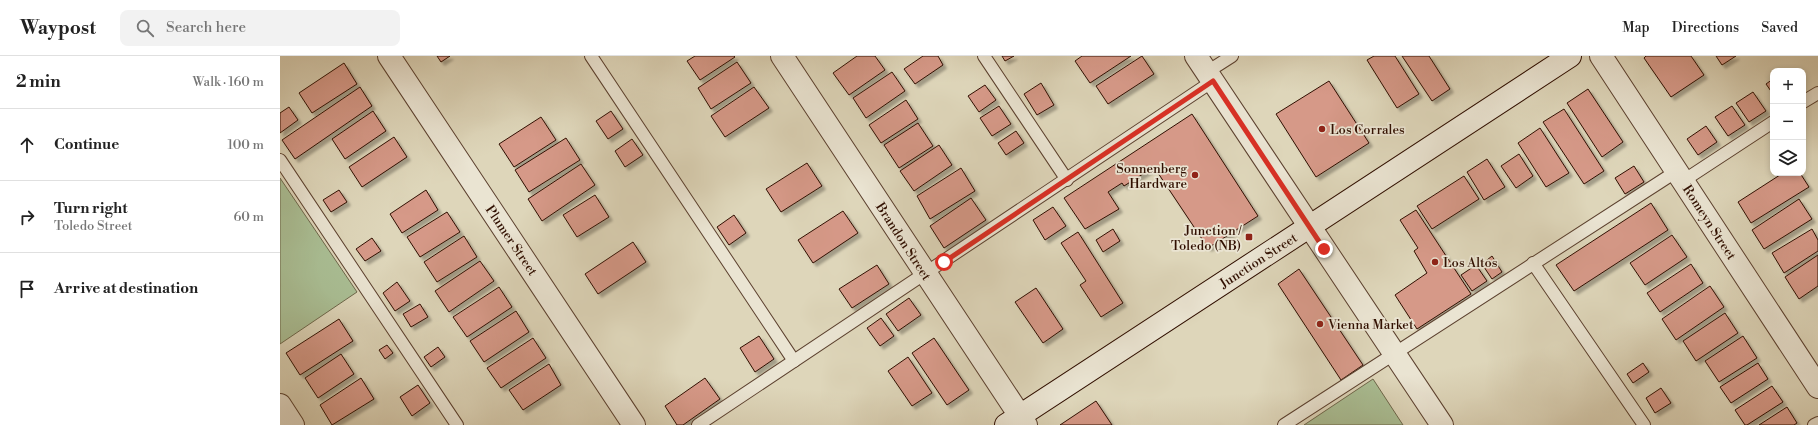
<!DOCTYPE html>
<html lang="en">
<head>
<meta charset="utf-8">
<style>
  body { margin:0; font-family:"Libre Bodoni",serif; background:#f2f2f2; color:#222 }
  .controls { position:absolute; right:12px; top:12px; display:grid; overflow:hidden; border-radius:8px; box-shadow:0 2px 6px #0003 }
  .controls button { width:36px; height:36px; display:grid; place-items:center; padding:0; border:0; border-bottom:1px solid #e0e0e0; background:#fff; color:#222; font:20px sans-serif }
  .stop { position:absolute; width:12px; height:12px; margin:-9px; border:3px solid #d93025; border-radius:50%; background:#fff }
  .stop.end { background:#d93025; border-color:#fff; box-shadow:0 1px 4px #0008 }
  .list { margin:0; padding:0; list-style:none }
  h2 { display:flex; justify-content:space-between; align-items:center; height:52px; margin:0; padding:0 16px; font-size:17px }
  h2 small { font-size:13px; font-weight:400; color:#767676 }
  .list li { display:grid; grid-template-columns:26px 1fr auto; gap:12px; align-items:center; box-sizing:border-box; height:72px; padding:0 16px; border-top:1px solid #e0e0e0 }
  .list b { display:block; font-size:15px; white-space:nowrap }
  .list p { margin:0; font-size:13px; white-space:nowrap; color:#767676 }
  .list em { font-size:13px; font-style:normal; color:#767676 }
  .icon { flex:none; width:22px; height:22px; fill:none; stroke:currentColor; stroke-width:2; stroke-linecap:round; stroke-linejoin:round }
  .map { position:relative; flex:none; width:1538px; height:369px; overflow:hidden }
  header { display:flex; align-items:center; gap:24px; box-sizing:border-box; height:56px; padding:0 20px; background:#fff; border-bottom:1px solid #e0e0e0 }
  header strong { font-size:19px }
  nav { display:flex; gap:22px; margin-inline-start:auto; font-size:14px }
  .search { width:280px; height:36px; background:#f2f2f2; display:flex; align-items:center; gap:10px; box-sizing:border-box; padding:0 14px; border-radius:8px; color:#767676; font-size:15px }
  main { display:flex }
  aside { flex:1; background:#fff }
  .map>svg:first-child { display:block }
  .green { fill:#aabf95; stroke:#6d674b }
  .building { fill:#d69988; stroke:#300f01; filter:url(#shadow) }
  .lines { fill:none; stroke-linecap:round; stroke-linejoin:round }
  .lane-casing { stroke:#5c412f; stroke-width:14 }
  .street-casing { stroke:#5c412f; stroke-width:24 }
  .secondary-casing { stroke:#300f01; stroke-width:24 }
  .lane { stroke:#eae4d2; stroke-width:12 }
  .street { stroke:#eae4d2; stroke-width:22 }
  .secondary { stroke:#eae4d2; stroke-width:22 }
  .route { stroke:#d93025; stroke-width:5 }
  .poi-dot { fill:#8f2418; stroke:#eae4d2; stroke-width:1.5 }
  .labels { text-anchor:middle; stroke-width:3.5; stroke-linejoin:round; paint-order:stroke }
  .poi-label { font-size:13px; fill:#300f01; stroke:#eae4d2; text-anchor:start }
  .street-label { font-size:13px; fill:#300f01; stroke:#eae4d2 }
</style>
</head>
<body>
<header>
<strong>Waypost</strong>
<div class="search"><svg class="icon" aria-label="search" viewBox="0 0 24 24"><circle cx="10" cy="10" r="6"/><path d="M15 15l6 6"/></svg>Search here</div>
<nav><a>Map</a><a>Directions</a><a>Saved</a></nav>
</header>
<main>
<aside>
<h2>2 min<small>Walk · 160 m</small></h2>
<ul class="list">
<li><svg class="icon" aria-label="ahead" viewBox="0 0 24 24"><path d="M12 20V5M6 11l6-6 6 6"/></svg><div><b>Continue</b></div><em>100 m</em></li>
<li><svg class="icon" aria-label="right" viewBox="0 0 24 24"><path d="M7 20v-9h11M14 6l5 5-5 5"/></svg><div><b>Turn right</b><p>Toledo Street</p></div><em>60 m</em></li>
<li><svg class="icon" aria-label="arrive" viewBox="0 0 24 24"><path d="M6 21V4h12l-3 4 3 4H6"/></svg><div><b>Arrive at destination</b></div></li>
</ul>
</aside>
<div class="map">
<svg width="1538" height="369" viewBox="0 0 1538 369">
  <defs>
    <filter id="shadow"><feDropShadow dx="3.5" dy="3.5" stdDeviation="1" flood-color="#0004"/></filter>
  </defs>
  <rect width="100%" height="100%" fill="#ded6ba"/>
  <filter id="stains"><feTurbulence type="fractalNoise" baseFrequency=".005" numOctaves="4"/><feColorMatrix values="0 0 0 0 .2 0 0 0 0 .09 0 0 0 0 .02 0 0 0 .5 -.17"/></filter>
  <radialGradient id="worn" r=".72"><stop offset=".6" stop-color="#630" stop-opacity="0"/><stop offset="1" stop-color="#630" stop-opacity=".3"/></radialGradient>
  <g class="green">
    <path d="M0,122L77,236L0,288Z"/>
    <path d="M1093,323L1123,369H1024Z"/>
  </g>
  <g class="building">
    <path d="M157,0H170L161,6Z"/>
    <path d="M415,0H454L455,1L420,24L407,5Z"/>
    <path d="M577,0H595L605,14L569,39L553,17Z"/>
    <path d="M643,0H658L663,9L635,28L624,13Z"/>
    <path d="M722,0H734L725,5Z"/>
    <path d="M802,0H851L810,27L795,5Z"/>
    <path d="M862,0L874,18L828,48L816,30Z"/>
    <path d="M1094,0H1115L1139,38L1117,52L1087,4Z"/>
    <path d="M1122,0H1149L1170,33L1152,45Z"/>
    <path d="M1366,0H1411L1424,19L1391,41L1364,2Z"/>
    <path d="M1436,0H1456L1442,9Z"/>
    <path d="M457,6L471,27L431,53L418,32Z"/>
    <path d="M64,7L77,28L32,57L19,37Z"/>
    <path d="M612,16L625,35L586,62L573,42Z"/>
    <path d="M1493,23V38L1486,28Z"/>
    <path d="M1049,25L1089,87L1036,121L996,58Z"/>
    <path d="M761,27L774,49L757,59L744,38Z"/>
    <path d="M705,29L716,44L699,56L688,40Z"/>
    <path d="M80,31L92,50L15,103L2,84Z"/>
    <path d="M474,31L489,52L445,81L431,60Z"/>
    <path d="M1308,33L1343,86L1322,101L1287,47Z"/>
    <path d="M1473,36L1486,55L1469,66L1456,47Z"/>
    <path d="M626,44L638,63L601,87L589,69Z"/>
    <path d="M719,50L731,68L712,80L700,62Z"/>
    <path d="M1452,50L1465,69L1448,80L1435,61Z"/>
    <path d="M9,51L18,64L0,77V57Z"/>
    <path d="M1284,53L1324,115L1304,128L1263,66Z"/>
    <path d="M93,55L106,75L65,103L52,83Z"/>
    <path d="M331,55L343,73L328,83L316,65Z"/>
    <path d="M912,58L978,160L928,192L874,111L844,130L842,127L828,136L839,153L805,173L784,142Z"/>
    <path d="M261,61L276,84L234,111L219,88Z"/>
    <path d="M638,67L653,90L619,112L604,89Z"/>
    <path d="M1426,70L1437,86L1418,99L1407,83Z"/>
    <path d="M1260,72L1289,117L1266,131L1238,87Z"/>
    <path d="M736,75L744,87L726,99L718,87Z"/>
    <path d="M114,81L127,101L82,131L69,111Z"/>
    <path d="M286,82L300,104L249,136L235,114Z"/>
    <path d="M352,83L363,99L345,111L335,95Z"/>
    <path d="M659,89L672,109L634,135L620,115Z"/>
    <path d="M1239,98L1253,120L1236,132L1221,110Z"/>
    <path d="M1207,103L1225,131L1204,144L1187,116Z"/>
    <path d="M527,107L542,130L501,156L486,133Z"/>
    <path d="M301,108L315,129L262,165L248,143Z"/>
    <path d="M1354,110L1364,126L1345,138L1335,122Z"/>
    <path d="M681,112L695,135L650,163L637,140Z"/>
    <path d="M1503,117H1520L1529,131L1471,167L1458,146Z"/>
    <path d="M1184,120L1199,143L1152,173L1137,150Z"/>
    <path d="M59,134L67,146L51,156L43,144Z"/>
    <path d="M146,134L158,154L122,177L110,158Z"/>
    <path d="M315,139L329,161L297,181L283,159Z"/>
    <path d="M691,142L706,164L664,192L650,170Z"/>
    <path d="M1519,143L1532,163L1484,193L1472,174Z"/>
    <path d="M1371,147L1388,174L1294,235L1276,209Z"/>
    <path d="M773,151L786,170L765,184L753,164Z"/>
    <path d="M1136,154L1191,238L1137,273L1115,239L1147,217L1134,195L1138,192L1120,164Z"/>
    <path d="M563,155L578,177L533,207L518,184Z"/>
    <path d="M167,156L180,176L140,201L127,181Z"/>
    <path d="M454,159L466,177L449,189L437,171Z"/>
    <path d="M833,173L840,185L823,196L816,184Z"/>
    <path d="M1532,173L1538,184V195L1504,217L1492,197Z"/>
    <path d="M798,176L843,247L821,261L800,229L806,225L781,187Z"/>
    <path d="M1392,179L1407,201L1365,229L1350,207Z"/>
    <path d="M184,180L197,201L157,226L144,206Z"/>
    <path d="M92,182L101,195L85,205L76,193Z"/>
    <path d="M353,186L366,206L318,238L305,218Z"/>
    <path d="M1538,199V230L1519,243L1505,221Z"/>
    <path d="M1212,200L1222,216L1212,223L1202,208Z"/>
    <path d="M200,205L214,225L169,256L155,235Z"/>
    <path d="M1411,208L1423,227L1380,256L1367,237Z"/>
    <path d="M597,209L609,228L572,252L559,233Z"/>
    <path d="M1196,209L1207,225L1192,235L1181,219Z"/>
    <path d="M1019,213L1083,309L1061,324L998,228Z"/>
    <path d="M117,226L130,245L115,255L103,237Z"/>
    <path d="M1430,230L1444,251L1396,284L1382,263Z"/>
    <path d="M219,231L232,251L187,281L173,261Z"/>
    <path d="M756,232L783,273L763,287L735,246Z"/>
    <path d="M629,242L641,259L618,275L606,258Z"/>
    <path d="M140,248L148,261L131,271L123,258Z"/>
    <path d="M236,255L249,276L204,306L190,285Z"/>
    <path d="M1445,257L1458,277L1416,305L1403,285Z"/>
    <path d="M601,262L614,280L600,290L587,272Z"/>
    <path d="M59,263L73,285L20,319L6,297Z"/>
    <path d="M479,280L494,303L475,316L460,292Z"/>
    <path d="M1463,280L1477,302L1439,326L1425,305Z"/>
    <path d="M253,282L266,302L221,332L207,312Z"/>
    <path d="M654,282L689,334L667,349L632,297Z"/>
    <path d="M107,289L113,297L105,303L99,294Z"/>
    <path d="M158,291L165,301L151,311L144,301Z"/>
    <path d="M61,298L74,318L38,342L25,322Z"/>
    <path d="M628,301L652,337L632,350L608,315Z"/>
    <path d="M1363,307L1369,316L1353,327L1347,318Z"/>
    <path d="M1478,307L1488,323L1451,347L1440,331Z"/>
    <path d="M269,308L281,329L243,354L229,334Z"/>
    <path d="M81,322L94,343L52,369L40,349Z"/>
    <path d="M425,322L440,343L403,369H397L385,350Z"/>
    <path d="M138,329L150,347L132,360L120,341Z"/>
    <path d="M1492,330L1503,346L1467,369H1465L1455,354Z"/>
    <path d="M1381,332L1391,347L1375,357L1366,342Z"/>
    <path d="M816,345L832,369H780Z"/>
    <path d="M1507,351L1517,367L1514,369H1479Z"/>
  </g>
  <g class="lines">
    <g class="lane-casing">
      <g id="lane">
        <path d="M311,0L514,305"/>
        <path d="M704,0L787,124"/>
        <path d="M927,16L952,0"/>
        <path d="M1523,46L1538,37"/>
        <path d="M0,104L177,369"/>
        <path d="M1403,125L1493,66"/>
        <path d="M1253,207L1364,369"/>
        <path d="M418,369L933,25"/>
        <path d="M1004,369L1397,115"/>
        <path d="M1534,369L1538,367"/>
      </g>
    </g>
    <g class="street-casing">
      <g id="street">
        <path d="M109,0L354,369"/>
        <path d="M502,0L746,369"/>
        <path d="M916,0L1162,369"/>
        <path d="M1321,0L1538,331"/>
        <path d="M0,349L13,369"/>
      </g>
    </g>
    <g class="secondary-casing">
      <path id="secondary" d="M726,369L1290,0"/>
    </g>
    <use href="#lane" class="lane"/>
    <use href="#street" class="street"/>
    <use href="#secondary" class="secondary"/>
  </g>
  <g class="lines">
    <path class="route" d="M664,206L933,25L1044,193"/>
  </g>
  <g class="poi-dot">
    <circle cx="1042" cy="73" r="4"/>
    <circle cx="915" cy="119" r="4"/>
    <rect x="965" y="177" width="8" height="8" rx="2"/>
    <circle cx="1155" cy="206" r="4"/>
    <circle cx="1040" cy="268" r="4"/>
  </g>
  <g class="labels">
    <g class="poi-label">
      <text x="1050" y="78">Los Corrales</text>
      <text x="907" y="117" text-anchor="end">Sonnenberg<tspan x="907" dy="15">Hardware</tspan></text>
      <text x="961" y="179" text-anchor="end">Junction /<tspan x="961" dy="15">Toledo (NB)</tspan></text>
      <text x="1163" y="211">Los Altos</text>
      <text x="1048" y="273">Vienna Market</text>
    </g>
    <g class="street-label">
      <text transform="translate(1430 166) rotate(57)" y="5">Romeyn Street</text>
      <text transform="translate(232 184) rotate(56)" y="5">Plumer Street</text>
      <text transform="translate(624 185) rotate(57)" y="5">Brandon Street</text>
      <text transform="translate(978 204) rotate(-33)" y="5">Junction Street</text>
    </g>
  </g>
  <rect width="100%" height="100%" filter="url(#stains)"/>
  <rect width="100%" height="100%" fill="url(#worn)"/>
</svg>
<div class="controls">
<button>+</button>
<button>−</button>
<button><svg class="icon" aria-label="layers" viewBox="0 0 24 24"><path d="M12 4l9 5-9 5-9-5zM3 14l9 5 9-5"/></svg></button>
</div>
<div class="stop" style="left:664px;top:206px"></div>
<div class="stop end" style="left:1044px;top:193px"></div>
</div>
</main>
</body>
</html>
